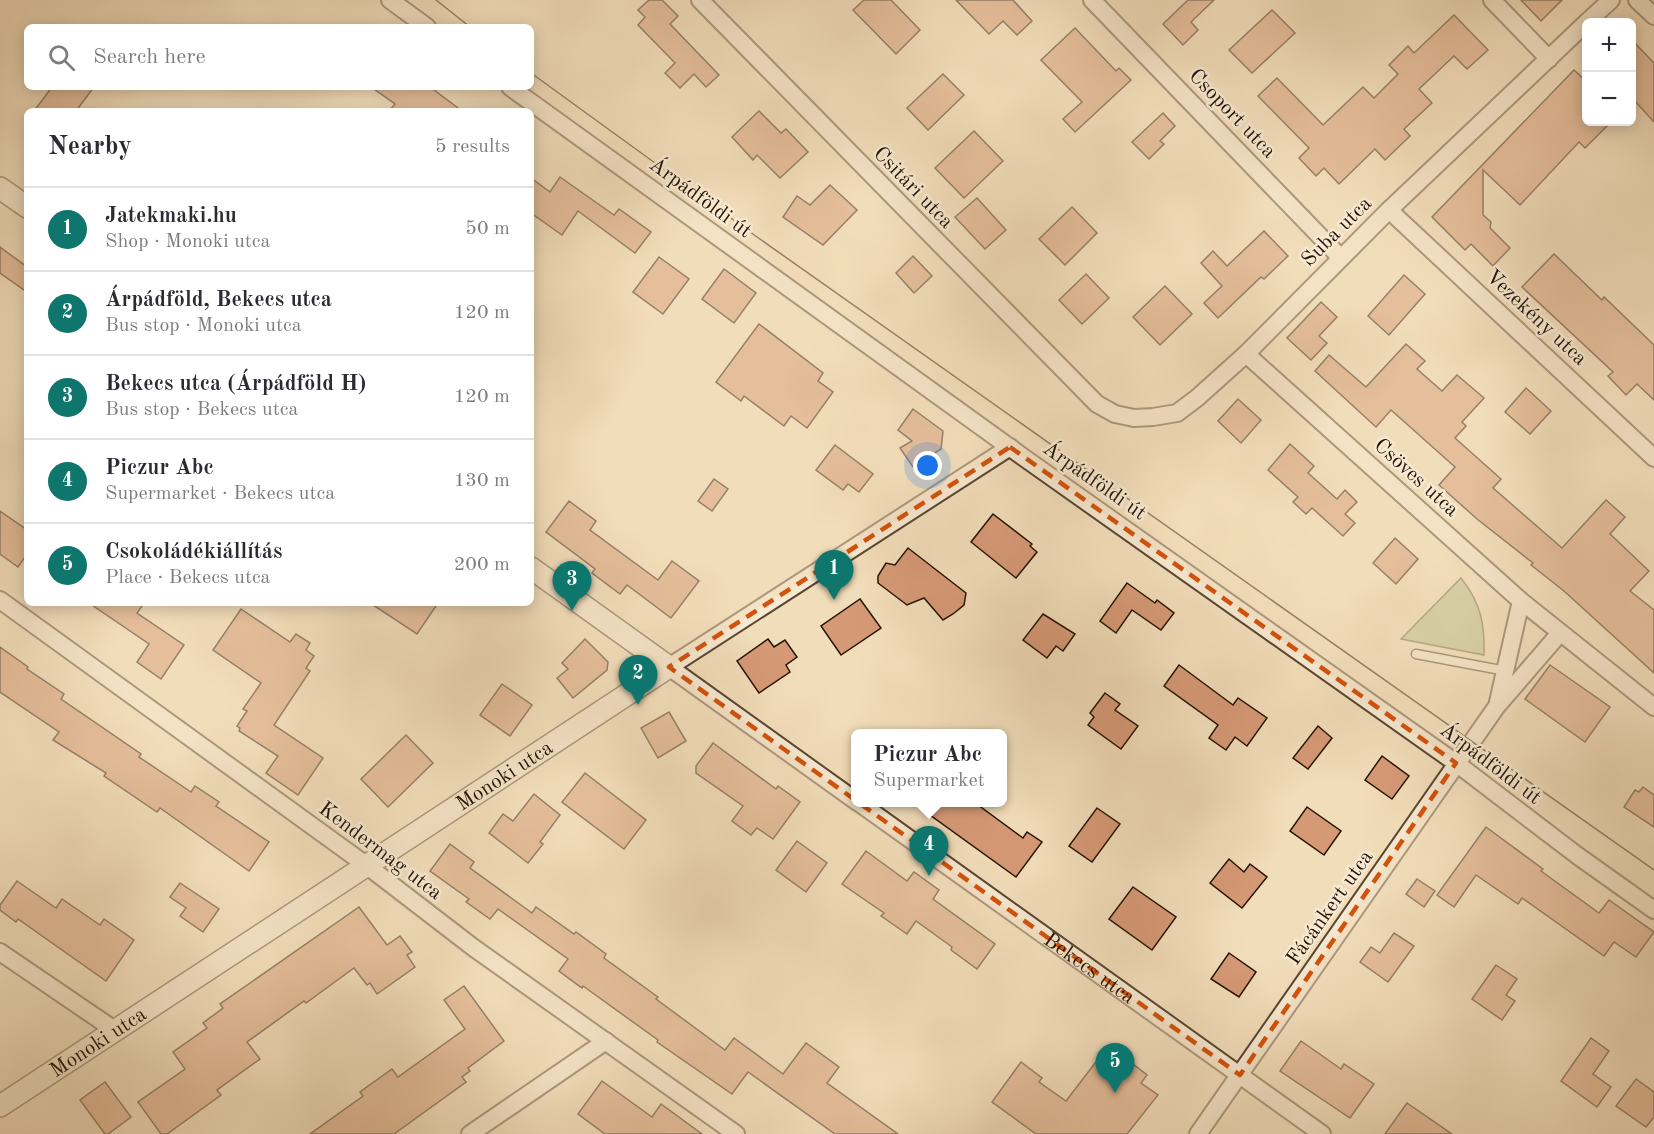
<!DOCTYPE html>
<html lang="en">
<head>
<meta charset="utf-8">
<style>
  body { margin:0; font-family:"Old Standard TT",serif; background:#f7f7f7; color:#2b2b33 }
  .controls { position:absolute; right:18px; top:18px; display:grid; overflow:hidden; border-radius:9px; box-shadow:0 3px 15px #0003 }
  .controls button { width:54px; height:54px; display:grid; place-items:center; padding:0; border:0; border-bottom:2px solid #e1e1e2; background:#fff; color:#2b2b33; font:30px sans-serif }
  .you { position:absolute; left:928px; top:466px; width:21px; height:21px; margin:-15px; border:4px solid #fff; border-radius:50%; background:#1a73e8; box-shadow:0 0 0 9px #1a73e833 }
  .badge { display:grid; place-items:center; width:39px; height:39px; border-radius:50%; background:#0f766e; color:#fff; font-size:20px; font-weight:700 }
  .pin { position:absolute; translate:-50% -50px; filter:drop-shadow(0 2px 3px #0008) }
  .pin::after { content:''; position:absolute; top:32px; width:21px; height:18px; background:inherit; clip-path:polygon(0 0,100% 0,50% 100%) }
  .popup { position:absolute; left:851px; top:729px; width:156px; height:78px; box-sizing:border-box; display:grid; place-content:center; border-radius:9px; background:#fff; filter:drop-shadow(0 2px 4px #0005); font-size:20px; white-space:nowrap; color:#7c7c81 }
  .popup b { font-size:22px; color:#2b2b33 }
  .popup::after { content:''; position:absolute; left:50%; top:100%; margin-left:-12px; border:12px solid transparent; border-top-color:#fff }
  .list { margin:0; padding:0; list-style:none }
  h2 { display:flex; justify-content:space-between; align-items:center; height:78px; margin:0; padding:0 24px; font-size:26px }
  h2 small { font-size:20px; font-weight:400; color:#7c7c81 }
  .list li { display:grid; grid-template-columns:39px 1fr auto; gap:18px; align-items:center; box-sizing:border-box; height:84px; padding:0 24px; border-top:2px solid #e1e1e2 }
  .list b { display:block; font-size:22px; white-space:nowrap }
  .list p { margin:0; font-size:20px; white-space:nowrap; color:#7c7c81 }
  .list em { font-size:20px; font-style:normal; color:#7c7c81 }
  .icon { flex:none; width:33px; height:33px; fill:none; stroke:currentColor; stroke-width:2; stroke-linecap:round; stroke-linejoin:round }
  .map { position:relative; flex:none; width:1654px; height:1134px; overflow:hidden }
  .search { position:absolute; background:#fff; box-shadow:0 3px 15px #0003; left:24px; top:24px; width:510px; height:66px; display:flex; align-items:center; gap:15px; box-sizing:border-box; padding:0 21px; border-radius:9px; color:#7c7c81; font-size:22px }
  .panel { position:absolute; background:#fff; box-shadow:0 3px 15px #0003; left:24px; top:108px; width:510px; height:498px; border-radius:9px }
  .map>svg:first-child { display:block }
  .green { fill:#b8c291; stroke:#6e6a4a; stroke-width:1.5 }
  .building { fill:#d69976; stroke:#251303; stroke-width:1.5 }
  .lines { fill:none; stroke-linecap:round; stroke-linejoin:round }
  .service-casing { stroke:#584631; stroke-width:11 }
  .minor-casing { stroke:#584631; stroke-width:20 }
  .tertiary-casing { stroke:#584631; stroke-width:24 }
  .service { stroke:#f7e9d2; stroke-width:8 }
  .minor { stroke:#f7e9d2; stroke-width:16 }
  .tertiary { stroke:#f7e9d2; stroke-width:21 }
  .tram { stroke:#251303; stroke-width:1.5 }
  .marked { fill:none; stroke:#d4520b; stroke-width:4.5; stroke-dasharray:12 8; stroke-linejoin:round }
  .labels { text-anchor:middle; stroke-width:5; stroke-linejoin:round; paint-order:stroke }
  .street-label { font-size:21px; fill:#251303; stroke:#f7e9d2 }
</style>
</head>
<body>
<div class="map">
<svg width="1654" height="1134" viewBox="0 0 1654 1134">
  <rect width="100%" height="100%" fill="#f2ddba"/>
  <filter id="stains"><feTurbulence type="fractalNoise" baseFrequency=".00333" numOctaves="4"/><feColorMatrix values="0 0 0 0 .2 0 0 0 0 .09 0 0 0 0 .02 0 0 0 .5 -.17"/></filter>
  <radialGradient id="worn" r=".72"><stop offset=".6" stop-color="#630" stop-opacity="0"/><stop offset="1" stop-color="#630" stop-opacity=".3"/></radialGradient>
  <path class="green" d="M1461,578C1481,603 1485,625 1484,655L1401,639Z"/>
  <g class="building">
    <path d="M649,0H662L678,16L670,24L719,75L706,87L694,74L680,88L665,73L675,63L638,25L645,17L638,10Z"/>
    <path d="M864,0H891L920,30L896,54L853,10Z"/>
    <path d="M956,0H1013L1032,21L1017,35L1003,21L989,34Z"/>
    <path d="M1188,0H1214L1191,22L1198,30L1183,45L1163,24Z"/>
    <path d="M1521,0H1562L1541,21Z"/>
    <path d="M1272,10L1295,33L1252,73L1229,50Z"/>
    <path d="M1454,15L1488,50L1467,69L1454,56L1419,89L1432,103L1404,129L1410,136L1385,160L1375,149L1339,184L1324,168L1316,176L1299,158L1309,148L1258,96L1277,78L1323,125L1363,87L1374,98L1398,74L1389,65L1408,46L1414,53Z"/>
    <path d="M1075,28L1116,71L1119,68L1131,80L1075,132L1063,119L1082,102L1041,60Z"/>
    <path d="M1632,40L1654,63V122L1632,98Z"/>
    <path d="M1574,70L1587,82V122H1611L1585,148L1579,142L1520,205L1483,170V215L1491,222L1490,228L1510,248L1493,266L1471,244L1465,250L1432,217Z"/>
    <path d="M943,74L964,95L928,130L907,108Z"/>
    <path d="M52,87H94L76,111H34Z"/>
    <path d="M371,87H430L462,111H389L395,104Z"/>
    <path d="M759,111L781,133L786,129L808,152L780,178L757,155L753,160L732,137Z"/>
    <path d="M1163,113L1175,126L1160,141L1164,144L1149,159L1132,142Z"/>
    <path d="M974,131L1003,161L964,198L935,168Z"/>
    <path d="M560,177L614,215L619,209L651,232L635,253L578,211L562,235L531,213V178L550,192Z"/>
    <path d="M830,185L857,210L823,245L783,217L797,196L810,205Z"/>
    <path d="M977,198L1006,230L985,249L955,217Z"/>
    <path d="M1072,207L1097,233L1065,265L1039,239Z"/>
    <path d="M1264,231L1288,256L1264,279L1261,277L1218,318L1204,303L1222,286L1201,263L1213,251L1227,266Z"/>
    <path d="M0,247L27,267V292L0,273Z"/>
    <path d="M1554,254L1602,300L1604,297L1654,345V400L1637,384L1626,395L1608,376L1613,372L1522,287Z"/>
    <path d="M913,256L932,276L914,293L896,273Z"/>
    <path d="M659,257L689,279L663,314L633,292Z"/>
    <path d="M724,269L756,293L734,323L702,299Z"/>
    <path d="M1086,274L1109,298L1082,324L1059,300Z"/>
    <path d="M1404,275L1425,294L1389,335L1368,316Z"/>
    <path d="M1165,286L1192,314L1160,345L1133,317Z"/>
    <path d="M1321,302L1337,317L1319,336L1327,343L1311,360L1287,338Z"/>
    <path d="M759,324L823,373L818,381L833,392L807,428L791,416L784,426L744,396L741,401L716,382Z"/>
    <path d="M1406,344L1425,361L1417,369L1442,391L1457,375L1484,398L1462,422L1466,426L1455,438L1501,479L1493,488L1562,548L1606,500L1625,517L1610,534L1649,571L1630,591L1654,610V673L1564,591L1531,565L1533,563L1477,519L1439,485L1455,467L1391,410L1376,427L1315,371L1329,355L1366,387Z"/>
    <path d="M1526,388L1551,411L1530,434L1505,412Z"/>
    <path d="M1238,399L1261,420L1241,443L1218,421Z"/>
    <path d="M913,409L943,431L941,449L913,467L900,448L912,441L898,430Z"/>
    <path d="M1290,444L1314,466L1308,473L1337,499L1345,490L1357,502L1345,514L1355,523L1343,536L1312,508L1306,514L1293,502L1298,497L1268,470Z"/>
    <path d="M835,445L873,474L859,492L848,484L843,490L816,470Z"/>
    <path d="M714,479L728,489L712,511L698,501Z"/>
    <path d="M569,501L596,521L590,530L658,580L672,561L699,581L671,618L627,585L620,594L592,573L595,569L546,532Z"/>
    <path d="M0,511L27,530V554L18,567L0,554Z"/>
    <path d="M993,514L1032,544L1030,546L1037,552L1016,578L971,542Z"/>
    <path d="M1395,538L1418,559L1396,584L1373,563Z"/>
    <path d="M908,548L966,593L964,605L953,614L943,620L924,598L907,605L878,583V576L886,563L895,565Z"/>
    <path d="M1127,583L1155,603L1157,600L1174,613L1161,630L1132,610L1116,633L1100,621Z"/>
    <path d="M860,599L881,628L841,655L821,626Z"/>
    <path d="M89,603H144L137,613L184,645L161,679L137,662L149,644Z"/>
    <path d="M370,603H438L417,634Z"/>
    <path d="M241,609L290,642L296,634L310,643L306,650L314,656L306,668L310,671L274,725L323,758L298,795L266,773L278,756L239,731L240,728L237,726L247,711L243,709L261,683L213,650Z"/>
    <path d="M1043,614L1075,634L1063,651L1056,646L1047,658L1023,640Z"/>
    <path d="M585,639L608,662L607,670L573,698L557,678L568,669L562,663Z"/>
    <path d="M768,639L774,647L785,640L797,657L786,665L790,672L759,693L737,661Z"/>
    <path d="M0,647L28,667L27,669L64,694L61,699L141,754L139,757L191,792L195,786L219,802L216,806L269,842L249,871L160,808L157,812L104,776L106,773L53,740L59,732L0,692Z"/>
    <path d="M1179,665L1233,705L1238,698L1267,718L1247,746L1235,737L1226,750L1209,738L1218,725L1164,686Z"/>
    <path d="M1550,665L1610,707L1585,742L1525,699Z"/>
    <path d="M502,684L532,705L510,736L480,715Z"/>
    <path d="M1105,693L1120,704L1115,710L1138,726L1121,749L1088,725L1094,717L1090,713Z"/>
    <path d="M669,712L686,741L658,758L641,728Z"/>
    <path d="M1318,726L1332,738L1308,769L1293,758Z"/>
    <path d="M406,735L433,763L388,807L361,779Z"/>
    <path d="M713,743L776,789L778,786L800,802L773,839L757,828L751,835L732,821L743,806L696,773V766Z"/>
    <path d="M1382,756L1409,776L1392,799L1365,780Z"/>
    <path d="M585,773L646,820L624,849L562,802Z"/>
    <path d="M1643,787L1654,795V827L1624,807L1635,790L1639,792Z"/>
    <path d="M534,794L560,815L540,842L543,844L528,863L489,833L503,814L513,821Z"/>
    <path d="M939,802H974L1023,838L1027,832L1042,842L1016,877L930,815Z"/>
    <path d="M1307,807L1341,831L1324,855L1290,831Z"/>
    <path d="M1097,808L1120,824L1092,862L1069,846Z"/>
    <path d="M1486,827L1543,869L1541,871L1599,913L1609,900L1654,932L1636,957L1614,942L1604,956L1522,898L1518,904L1476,875L1454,907L1437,895Z"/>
    <path d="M797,841L827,863L806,892L776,870Z"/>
    <path d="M450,844L474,862L470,868L532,913L536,907L574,934L576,932L606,954L604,958L658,997L656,999L725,1050L734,1038L783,1074L806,1043L839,1067L827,1083L898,1134H835L748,1072L732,1094L657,1042L658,1040L583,986L582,988L559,971L568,959L498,909L490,919L466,902L469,899L430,871Z"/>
    <path d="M866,851L907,881L914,872L939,890L933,899L995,944L977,969L951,950L952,947L916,921L907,934L881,916L884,913L842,884Z"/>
    <path d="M1229,859L1244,872L1250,864L1267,877L1242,908L1210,883Z"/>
    <path d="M1417,879L1435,891L1424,907L1406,894Z"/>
    <path d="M17,881L56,908L62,899L100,925L104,919L134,940L106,981L18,919L16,922L0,910V905Z"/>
    <path d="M180,883L219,909L203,932L180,916L186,908L170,897Z"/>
    <path d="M1133,887L1176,917L1152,950L1109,919Z"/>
    <path d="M359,907L387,945L400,936L412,952L407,955L415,967L377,994L370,983L367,985L354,968L306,1003L304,1001L247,1042L260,1059L217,1090L221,1095L167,1134H161L138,1102L185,1069L173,1052L207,1028L203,1023L223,1008L220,1004Z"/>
    <path d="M1394,933L1414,946L1388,982L1360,962L1371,947L1380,953Z"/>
    <path d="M1229,953L1256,972L1239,997L1211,979Z"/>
    <path d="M1496,965L1517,979L1506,995L1515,1001L1502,1020L1472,999Z"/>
    <path d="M464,986L504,1041L468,1068L470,1071L462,1077L466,1082L394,1134H310L363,1096L360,1092L392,1069L398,1077L465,1029L444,1000Z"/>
    <path d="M1591,1038L1609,1051L1593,1074L1611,1087L1597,1107L1561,1081Z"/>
    <path d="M1301,1041L1341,1069L1344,1064L1374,1084L1350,1118L1280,1071Z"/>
    <path d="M1102,1054L1117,1065L1124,1057L1147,1075L1141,1083L1158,1095L1127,1134H1036L992,1102L1021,1062L1042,1078L1039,1082L1066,1101Z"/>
    <path d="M1636,1079L1654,1092V1117L1646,1127L1616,1106Z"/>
    <path d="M602,1081L652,1117L661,1104L702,1134H605L578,1114Z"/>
    <path d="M105,1082L131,1117L108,1134H105L80,1100Z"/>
    <path d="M1407,1103L1452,1134H1385Z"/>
  </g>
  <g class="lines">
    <g class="service-casing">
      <path id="service" d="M1416,654L1506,671"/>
    </g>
    <g class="minor-casing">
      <g id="minor">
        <path d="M390,0L427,27"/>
        <path d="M700,0L1097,404L1115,414L1134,418L1153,417L1177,413L1197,398L1246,354L1389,210L1586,23"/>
        <path d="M1092,0L1341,258"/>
        <path d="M1492,0L1549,59"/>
        <path d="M1637,0L1654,16"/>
        <path d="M1587,22L1611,0"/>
        <path d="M510,87L1023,457L1456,763L1578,856L1654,910"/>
        <path d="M1389,210L1654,458"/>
        <path d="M1246,354L1521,601L1654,707"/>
        <path d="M0,600L366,865L474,948L736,1134"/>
        <path d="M1498,702L1521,601"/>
        <path d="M856,801L669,667L1010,447"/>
        <path id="s1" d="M858,802L1322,1134"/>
        <path d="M0,952L116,1031"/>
        <path d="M470,1134L606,1041"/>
        <path d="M1198,1134L1497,706L1560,633"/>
      </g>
    </g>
    <g class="tertiary-casing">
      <g id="tertiary">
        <path d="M0,188L27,207"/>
        <path id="s2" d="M0,1106L669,667L531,568"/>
      </g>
    </g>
    <use href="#service" class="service"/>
    <use href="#minor" class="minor"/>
    <use href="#tertiary" class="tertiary"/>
    <g class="tram">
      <path d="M436,0L470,27"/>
      <path d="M531,73L757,237L1654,870"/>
    </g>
  </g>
  <path d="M0 0H1654V1134H0ZM1010,447L1456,763L1240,1075L669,667Z" fill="#f2ddba" fill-opacity=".55" fill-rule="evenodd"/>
  <path class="marked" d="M1010,447L1456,763L1240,1075L669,667Z"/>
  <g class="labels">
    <g class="street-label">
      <text transform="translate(1233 113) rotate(46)" y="7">Csoport utca</text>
      <text transform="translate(914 187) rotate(46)" y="7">Csitári utca</text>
      <text transform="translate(701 197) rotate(36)" y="7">Árpádföldi út</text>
      <text transform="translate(1336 231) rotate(-45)" y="7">Suba utca</text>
      <text transform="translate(1537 317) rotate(43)" y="7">Vezekény utca</text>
      <text transform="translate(1417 477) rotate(42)" y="7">Csöves utca</text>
      <text transform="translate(1095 480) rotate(35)" y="7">Árpádföldi út</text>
      <text transform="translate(1491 763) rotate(37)" y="7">Árpádföldi út</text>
      <text dy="7" stroke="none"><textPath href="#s2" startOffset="603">Monoki utca</textPath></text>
      <text transform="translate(381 850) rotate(37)" y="7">Kendermag utca</text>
      <text transform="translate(1329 907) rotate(-55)" y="7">Fácánkert utca</text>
      <text dy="7" stroke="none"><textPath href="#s1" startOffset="285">Bekecs utca</textPath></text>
      <text dy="7" stroke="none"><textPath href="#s2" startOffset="117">Monoki utca</textPath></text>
    </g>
  </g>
  <rect width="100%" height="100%" filter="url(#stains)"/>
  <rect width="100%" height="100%" fill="url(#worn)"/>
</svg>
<div class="controls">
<button>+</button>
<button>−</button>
</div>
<div class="you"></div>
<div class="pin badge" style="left:834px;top:600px">1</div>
<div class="pin badge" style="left:638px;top:705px">2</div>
<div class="pin badge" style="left:572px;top:611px">3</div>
<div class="pin badge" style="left:929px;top:876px">4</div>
<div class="popup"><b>Piczur Abc</b>Supermarket</div>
<div class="pin badge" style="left:1115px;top:1093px">5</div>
<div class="search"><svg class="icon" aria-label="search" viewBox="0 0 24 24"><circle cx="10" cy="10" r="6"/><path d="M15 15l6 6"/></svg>Search here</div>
<section class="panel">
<h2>Nearby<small>5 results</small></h2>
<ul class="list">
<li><span class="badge">1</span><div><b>Jatekmaki.hu</b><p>Shop · Monoki utca</p></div><em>50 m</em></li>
<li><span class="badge">2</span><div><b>Árpádföld, Bekecs utca</b><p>Bus stop · Monoki utca</p></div><em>120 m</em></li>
<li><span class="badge">3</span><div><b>Bekecs utca (Árpádföld H)</b><p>Bus stop · Bekecs utca</p></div><em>120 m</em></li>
<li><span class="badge">4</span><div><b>Piczur Abc</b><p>Supermarket · Bekecs utca</p></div><em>130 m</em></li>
<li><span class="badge">5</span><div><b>Csokoládékiállítás</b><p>Place · Bekecs utca</p></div><em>200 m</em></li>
</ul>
</section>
</div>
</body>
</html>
